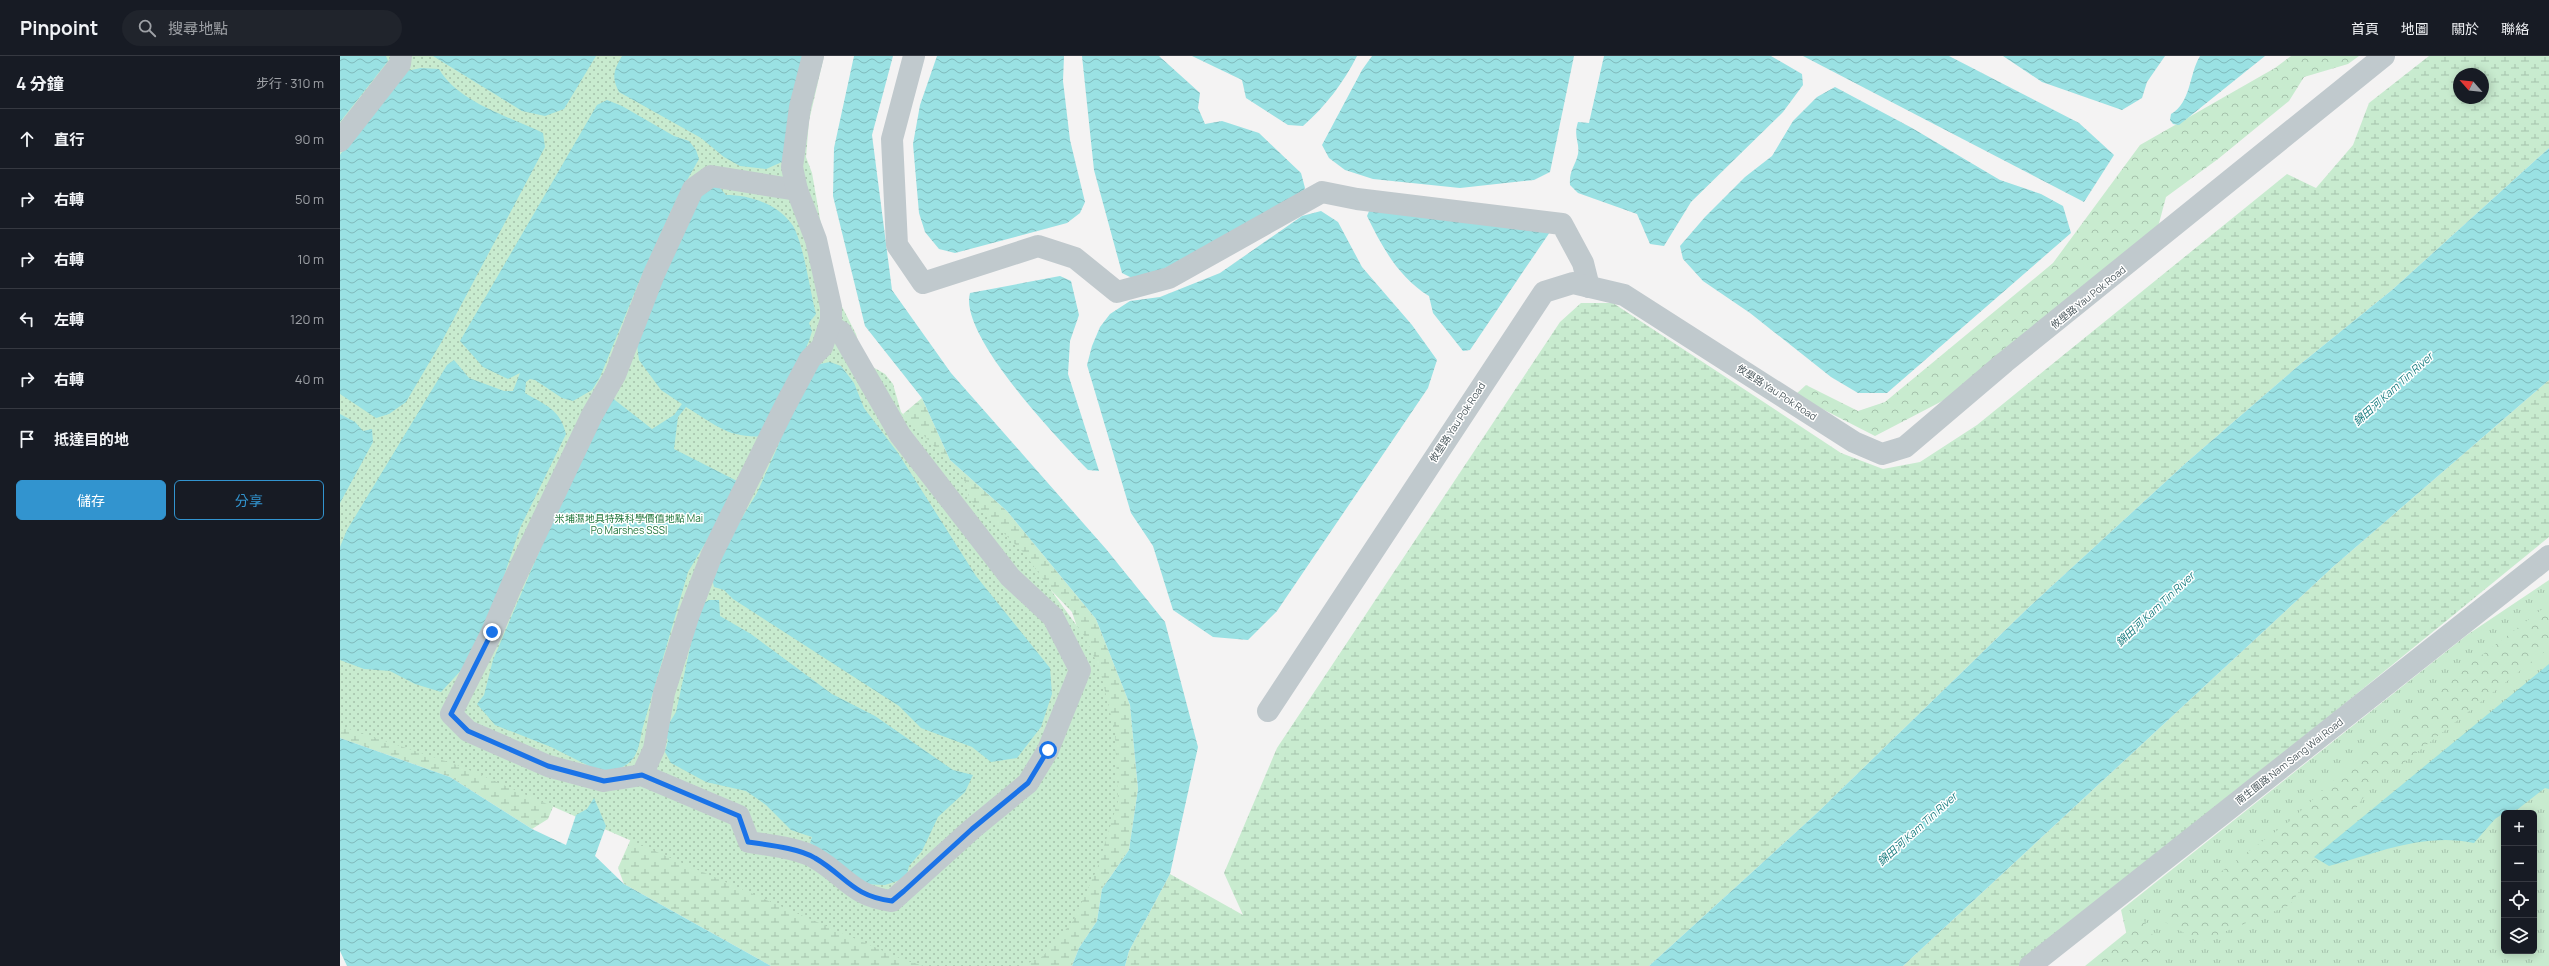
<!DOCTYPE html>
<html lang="zh-TW">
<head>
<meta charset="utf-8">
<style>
  body { margin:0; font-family:Manrope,"Noto Sans TC",sans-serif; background:#20242c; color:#f1f3f6 }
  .controls { position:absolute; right:12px; bottom:12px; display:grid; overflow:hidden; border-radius:6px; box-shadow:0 2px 10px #0003 }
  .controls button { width:36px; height:36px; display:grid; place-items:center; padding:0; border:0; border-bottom:1px solid #363941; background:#171b24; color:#f1f3f6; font:20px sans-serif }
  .compass { position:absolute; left:2113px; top:12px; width:36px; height:36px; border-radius:50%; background:#171b24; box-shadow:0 2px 10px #0003; rotate:297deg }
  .stop { position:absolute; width:12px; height:12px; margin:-9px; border:3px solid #1a73e8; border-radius:50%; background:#fff }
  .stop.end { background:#1a73e8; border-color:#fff; box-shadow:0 1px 4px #0008 }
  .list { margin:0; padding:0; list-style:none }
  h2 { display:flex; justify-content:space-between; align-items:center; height:52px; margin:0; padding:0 16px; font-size:17px }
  h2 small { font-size:13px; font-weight:400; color:#9ea1a6 }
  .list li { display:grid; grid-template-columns:26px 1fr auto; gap:12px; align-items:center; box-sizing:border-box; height:60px; padding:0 16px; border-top:1px solid #363941 }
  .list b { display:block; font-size:15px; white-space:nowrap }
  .list em { font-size:13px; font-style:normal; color:#9ea1a6 }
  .actions { display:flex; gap:8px; padding:12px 16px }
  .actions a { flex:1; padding:9px 0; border:1px solid #3294cf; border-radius:6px; text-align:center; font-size:14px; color:#3294cf }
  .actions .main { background:#3294cf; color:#fff }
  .icon { flex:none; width:22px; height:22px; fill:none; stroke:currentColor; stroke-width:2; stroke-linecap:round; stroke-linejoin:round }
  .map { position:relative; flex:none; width:2209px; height:910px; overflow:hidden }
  header { display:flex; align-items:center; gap:24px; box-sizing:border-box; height:56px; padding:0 20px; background:#171b24; border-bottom:1px solid #363941 }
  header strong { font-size:19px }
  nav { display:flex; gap:22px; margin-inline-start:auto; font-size:14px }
  .search { width:280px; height:36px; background:#20242c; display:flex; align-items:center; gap:10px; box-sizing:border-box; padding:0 14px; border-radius:22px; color:#9ea1a6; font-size:15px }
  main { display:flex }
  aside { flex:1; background:#171b24 }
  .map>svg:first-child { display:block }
  .grass { fill:url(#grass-tufts); fill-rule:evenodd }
  .forest { fill:url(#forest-crowns) }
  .wetland { fill:url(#wetland-marsh); fill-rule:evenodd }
  .park { fill:url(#park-dots) }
  .water { fill:url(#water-waves) }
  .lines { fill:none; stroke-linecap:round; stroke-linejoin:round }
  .minor { stroke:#c0c9cd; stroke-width:22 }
  .route { stroke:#1a73e8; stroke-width:5 }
  .labels { text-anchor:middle; stroke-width:3; stroke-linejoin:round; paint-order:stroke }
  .street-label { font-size:10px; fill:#4c595e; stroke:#fff }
  .park-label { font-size:10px; fill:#24783e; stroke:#fff }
  .water-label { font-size:11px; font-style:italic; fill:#1c7f82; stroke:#fff }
</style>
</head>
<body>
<header>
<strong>Pinpoint</strong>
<div class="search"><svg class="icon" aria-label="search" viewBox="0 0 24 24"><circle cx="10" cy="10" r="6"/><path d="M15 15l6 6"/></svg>搜尋地點</div>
<nav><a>首頁</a><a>地圖</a><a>關於</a><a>聯絡</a></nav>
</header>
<main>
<aside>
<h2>4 分鐘<small>步行 · 310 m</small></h2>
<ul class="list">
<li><svg class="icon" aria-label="ahead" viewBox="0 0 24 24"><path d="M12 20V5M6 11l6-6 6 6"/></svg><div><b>直行</b></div><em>90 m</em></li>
<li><svg class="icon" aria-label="right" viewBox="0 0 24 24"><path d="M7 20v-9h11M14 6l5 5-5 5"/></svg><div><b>右轉</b></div><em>50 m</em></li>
<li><svg class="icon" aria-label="right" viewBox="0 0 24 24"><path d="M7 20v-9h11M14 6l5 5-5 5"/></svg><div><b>右轉</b></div><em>10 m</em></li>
<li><svg class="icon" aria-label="left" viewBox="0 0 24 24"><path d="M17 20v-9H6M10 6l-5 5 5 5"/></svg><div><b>左轉</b></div><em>120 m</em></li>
<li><svg class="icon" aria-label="right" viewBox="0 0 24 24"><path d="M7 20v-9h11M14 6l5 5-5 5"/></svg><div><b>右轉</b></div><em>40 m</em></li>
<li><svg class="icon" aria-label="arrive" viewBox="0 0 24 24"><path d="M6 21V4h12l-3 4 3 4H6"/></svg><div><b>抵達目的地</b></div></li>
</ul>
<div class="actions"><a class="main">儲存</a><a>分享</a></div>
</aside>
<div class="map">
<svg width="2209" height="910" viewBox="0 0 2209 910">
  <defs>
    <pattern id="grass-tufts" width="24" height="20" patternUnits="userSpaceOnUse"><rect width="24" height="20" fill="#c8ebcf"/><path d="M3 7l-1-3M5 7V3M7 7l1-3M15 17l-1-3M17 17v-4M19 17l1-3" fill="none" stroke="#a5c1ab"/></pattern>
    <pattern id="forest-crowns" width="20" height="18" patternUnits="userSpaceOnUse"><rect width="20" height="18" fill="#c8ebcf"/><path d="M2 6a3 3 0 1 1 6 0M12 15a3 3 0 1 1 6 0" fill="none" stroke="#a5c1ab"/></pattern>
    <pattern id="wetland-marsh" width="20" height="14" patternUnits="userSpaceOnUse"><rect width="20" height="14" fill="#c8ebcf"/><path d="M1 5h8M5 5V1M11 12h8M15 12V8" fill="none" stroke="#a5c1ab"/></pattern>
    <pattern id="park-dots" width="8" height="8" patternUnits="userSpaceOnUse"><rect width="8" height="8" fill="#c8ebcf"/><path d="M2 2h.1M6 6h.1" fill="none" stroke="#a5c1ab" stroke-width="1.8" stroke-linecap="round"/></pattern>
    <pattern id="water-waves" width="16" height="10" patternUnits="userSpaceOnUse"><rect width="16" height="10" fill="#9ae1e3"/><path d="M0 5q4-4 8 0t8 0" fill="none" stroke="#80b9bb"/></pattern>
  </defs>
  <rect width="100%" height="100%" fill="#f4f3f3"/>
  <path class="grass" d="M2209,524V910H1786L1792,902L1781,854L2127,579ZM2164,757H2194V895H2164Z"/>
  <g class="forest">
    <path d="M1951,0H2019L2008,8L1964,21L1949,45L1878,103L1826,141L1818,171L1610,341L1535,380L1455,339L1466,329L1518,355L1545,346L1713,207L1800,89L1935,12Z"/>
    <path d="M2209,548V592L2027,736L1950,849L1860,886L1818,862L1950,765L2062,660Z"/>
    <path d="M1803,863L1821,893L1806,910H1745Z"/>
  </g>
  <g class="wetland">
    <path d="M2089,0H2209V92L2052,234L1958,310L1847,406L1689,551L1478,756L1309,910H785L789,895L830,818L903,859L884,817L937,692L1220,266L1241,247H1273L1501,397L1543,413L1580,406L1637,369L1947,118L1976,132L2013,89L2029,47ZM2119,18H2143V42H2119Z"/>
    <path d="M2209,324V481L1683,910H1563L1994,510Z"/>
    <path d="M582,342L610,404L667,455L756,563L790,649L798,733L789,794L762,833L757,865L739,892L732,910H431L284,828L278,812L293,778L753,619L732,556L636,456L563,358Z"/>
    <path d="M0,609L200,733L213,751L208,763L192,773L110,721L0,682Z"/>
  </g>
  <path class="park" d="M0,0H484L469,65L466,101L472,117L492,231L516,278L522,298L531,310L545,318L553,328L561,356L615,412L626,427L629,443L684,497L745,581L760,614L775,677L778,745L757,813L733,865L703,900L682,910H584L564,904L120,710L0,670Z"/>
  <g class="water">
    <path d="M0,0H46L48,5L0,66Z"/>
    <path d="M93,0H256L224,53L205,60L182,55Z"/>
    <path d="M282,0H463L442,106L426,113L400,110L384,101L361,82L279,36C271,21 274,14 282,0Z"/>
    <path d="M514,0H553L532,79L552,234L611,317L766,493L825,566L858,691L830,818L789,895L785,910H732L739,892L757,865L762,833L789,794L798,733L790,649L756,563L667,455L610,404L582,342L525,270L493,140L494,92Z"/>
    <path d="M597,0H724L723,25L730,84L745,146L740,157L727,167L615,197L599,193L585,176L579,157L573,88L580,49Z"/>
    <path d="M742,0H819L860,37L858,52L865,68L882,65L919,77L961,117L965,132L962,138L895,179L804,222L790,221L782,217L754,114Z"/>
    <path d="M852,0H1017C1004,26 985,51 963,70L948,69L906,42L902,24Z"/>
    <path d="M1032,0H1234L1210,116L1194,124L1120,132L1033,123L1005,114L989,102L982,89L1022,14Z"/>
    <path d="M1264,0H1431L1462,18L1463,29L1443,56L1351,146L1324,190L1310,188L1297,158L1238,137L1230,129C1229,114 1235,111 1238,98C1240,86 1233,81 1238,66L1249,67Z"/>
    <path d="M1463,0H1609L1739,67L1774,99L1744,146Z"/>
    <path d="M1663,0H1825L1807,26L1802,42L1782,54L1702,26Z"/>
    <path d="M1860,0H1925L1839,69L1833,68L1830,64L1831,58C1851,47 1849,18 1860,0Z"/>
    <path d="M81,12L99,13C119,47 169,60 203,77L205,91L102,285L66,346L49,358L36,362L0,338V99L62,16Z"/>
    <path d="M1495,31L1572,72L1660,124L1701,138L1723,150L1731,177L1547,337H1518L1491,321L1410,257L1363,225L1343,203L1340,190L1365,161L1405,121L1432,100L1453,65L1477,41Z"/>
    <path d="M267,44L282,50L334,80L349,85L356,94L359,103L337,142L301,221L260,321L252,334L233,345L222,342L195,324L190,323L186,326L185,337C205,349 220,353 226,378L180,472L139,595L101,636L75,628L50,615L24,613L0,604V491L7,474L107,309L114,304L129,322L164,335H173L180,317L168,323L143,311L120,285L257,49Z"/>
    <path d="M2209,92V324L1994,510L1563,910H1309L1478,756L1689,551L1847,406L1958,310L2052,234Z"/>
    <path d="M373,124L386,139C409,139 435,147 451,167C463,182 470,236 476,258L469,267L472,275L469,285L425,380C389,383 376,369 346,351L338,361L334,393L401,427L348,516L302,674C297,703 294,708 265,718L211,691L155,669L137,648L144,639L153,604L208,475L271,341L312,373L334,359L342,348L321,334L299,304L297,289L306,254L362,137Z"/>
    <path d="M1032,148L1212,173L1130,294L1123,295L1093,257L1089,240C1059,222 1042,191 1027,160Z"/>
    <path d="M981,155L998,166L1022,211L1072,269L1097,304L1088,332L937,555L908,584L873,581L833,554L813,490L791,457L747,309L752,290L760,271L770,258L790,245L820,241L880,217L962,160Z"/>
    <path d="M720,220L731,225L739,259L730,285L728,318L759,415L748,414C719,384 618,279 630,237Z"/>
    <path d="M490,306L501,310L514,327L524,352L558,397L636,520L710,612L712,638L701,671L677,702L651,706L632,691L581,672L559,650L393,543L384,534L374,531L370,514L417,437L438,390L452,343L468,318L480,308Z"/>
    <path d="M0,358L15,366L23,375L32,373L33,386L0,447Z"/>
    <path d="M369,544H379L380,560L411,578L492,638L535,660L613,714L633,719L625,736L598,761L582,795L569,810L566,822L545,829L521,828L487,797L470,787L472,781L451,774L426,749L406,735L366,726L331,707L325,696L328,684L324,676L336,656L357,560L362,548Z"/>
    <path d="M2209,608V733L2205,732L2178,753L2164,757L2155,763L2134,787C2085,776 2037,797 1989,810L1974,801Z"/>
    <path d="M0,682L110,721L192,773L226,789L236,759L247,753L254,742L266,770L255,800L284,828L431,910H7L0,895Z"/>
  </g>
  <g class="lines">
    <g class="minor">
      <path d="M574,0L552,83L557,189L583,227L698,190L735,202L777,236L829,222L982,136L1017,143L1222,168L1243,207L1249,231"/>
      <path d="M0,85L60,8L61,0"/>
      <path d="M457,134L371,120L353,133L314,218L275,319L252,359L173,526L152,576L111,658L128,675L208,710L264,725L302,719L399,760L409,786C427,789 459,792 475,802C506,820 512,840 552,845L632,773L688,727L708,694L740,614L713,561L670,521L560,379L501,276L490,270"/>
      <path d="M928,655L1204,236L1233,227L1284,239L1514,386L1542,398L1565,391L1665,306L2044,0"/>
      <path d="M302,719L314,693L324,637L349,558L372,498L445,350L470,303L482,291L491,264V251L476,184L457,134L452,111L460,51L473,0"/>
      <path d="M1690,910L2209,500"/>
    </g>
  </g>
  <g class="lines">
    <path class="route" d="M152,576L111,658L128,675L208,710L264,725L302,719L399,760L408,786C428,789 459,792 475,802C506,820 512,840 552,845L564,835L632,773L688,727L708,694"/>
  </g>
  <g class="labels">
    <g class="street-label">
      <text transform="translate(1748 241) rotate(-39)" y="4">攸壆路 Yau Pok Road</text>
      <text transform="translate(1437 336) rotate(33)" y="4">攸壆路 Yau Pok Road</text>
      <text transform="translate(1117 366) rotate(-57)" y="4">攸壆路 Yau Pok Road</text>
      <text transform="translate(1949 705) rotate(-38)" y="4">南生圍路 Nam Sang Wai Road</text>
    </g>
    <g class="park-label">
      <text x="289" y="466">米埔濕地具特殊科學價值地點 Mai<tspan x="289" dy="12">Po Marshes SSSI</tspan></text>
    </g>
    <g class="water-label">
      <text transform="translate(2053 333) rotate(-42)" y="4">錦田河 Kam Tin River</text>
      <text transform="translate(1815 553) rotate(-43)" y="4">錦田河 Kam Tin River</text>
      <text transform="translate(1577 773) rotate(-42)" y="4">錦田河 Kam Tin River</text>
    </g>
  </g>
</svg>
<div class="controls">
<button>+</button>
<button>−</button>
<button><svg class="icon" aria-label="locate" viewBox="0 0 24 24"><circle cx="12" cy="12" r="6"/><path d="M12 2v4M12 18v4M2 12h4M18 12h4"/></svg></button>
<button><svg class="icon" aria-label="layers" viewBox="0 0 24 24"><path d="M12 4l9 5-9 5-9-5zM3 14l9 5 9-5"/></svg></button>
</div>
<svg class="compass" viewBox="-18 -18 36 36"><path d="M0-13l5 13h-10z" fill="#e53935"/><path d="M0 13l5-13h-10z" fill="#9ea1a6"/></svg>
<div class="stop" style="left:708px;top:694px"></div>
<div class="stop end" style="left:152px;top:576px"></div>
</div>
</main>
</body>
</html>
